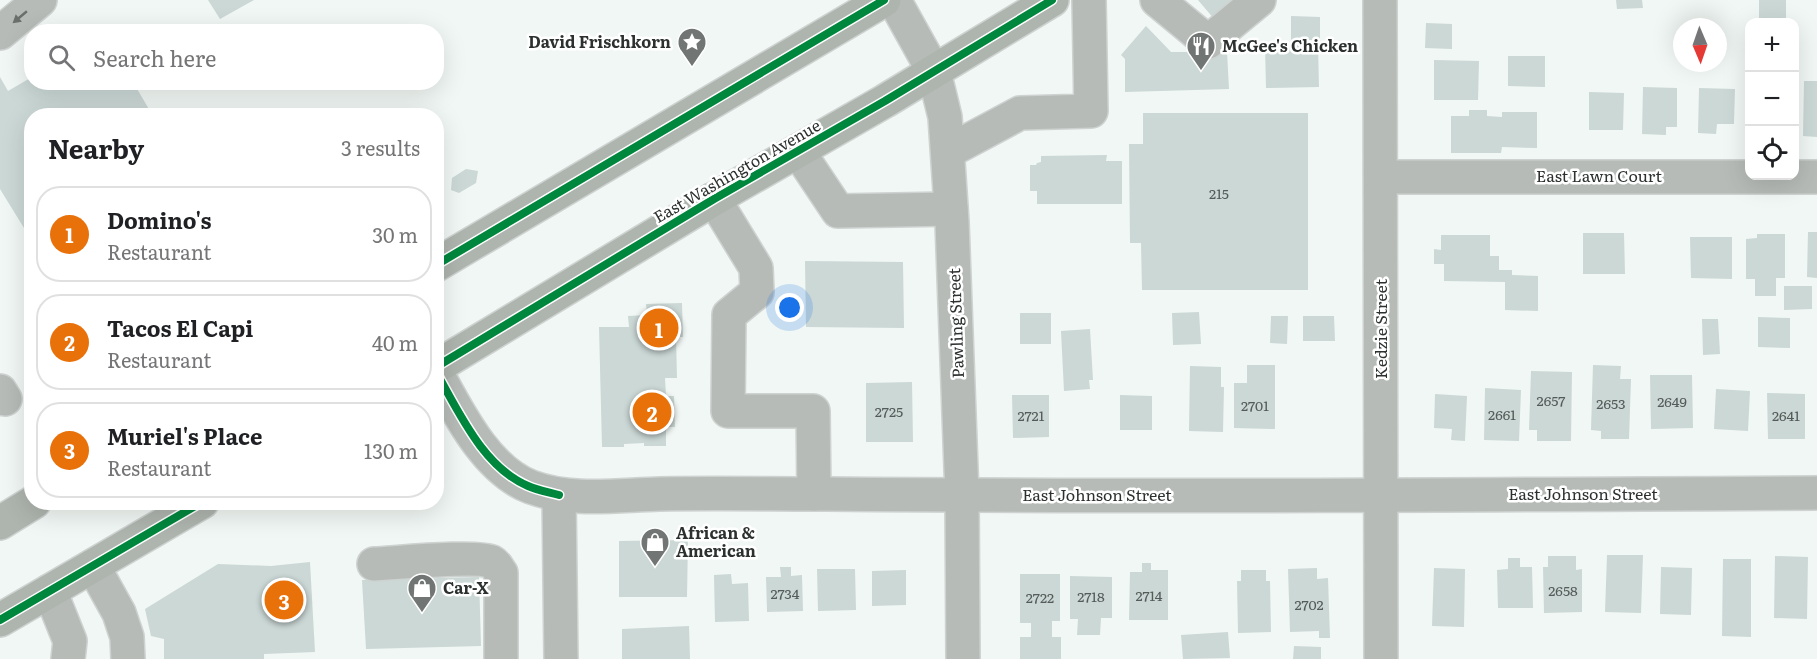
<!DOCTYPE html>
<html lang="en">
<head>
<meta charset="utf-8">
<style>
  body { margin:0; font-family:Literata,serif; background:#f6f6f6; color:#202124 }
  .controls { position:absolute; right:18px; top:18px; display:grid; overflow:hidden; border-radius:12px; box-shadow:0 6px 24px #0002 }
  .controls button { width:54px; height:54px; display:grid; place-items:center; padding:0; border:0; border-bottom:2px solid #e0e0e0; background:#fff; color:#202124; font:30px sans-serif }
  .compass { position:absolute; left:1673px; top:18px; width:54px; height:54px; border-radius:50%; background:#fff; box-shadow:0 6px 24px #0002; rotate:178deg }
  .you { position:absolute; left:790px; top:308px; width:21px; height:21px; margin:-15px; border:4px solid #fff; border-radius:50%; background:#1a73e8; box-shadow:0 0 0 9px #1a73e833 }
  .badge { display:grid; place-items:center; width:39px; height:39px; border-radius:50%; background:#0f766e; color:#fff; font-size:20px; font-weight:700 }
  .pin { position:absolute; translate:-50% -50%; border:3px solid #fff; box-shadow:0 2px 6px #0006 }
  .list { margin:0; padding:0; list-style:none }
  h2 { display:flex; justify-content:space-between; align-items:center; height:78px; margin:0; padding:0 24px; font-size:26px }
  h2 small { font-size:20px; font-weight:400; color:#757577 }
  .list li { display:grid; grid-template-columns:39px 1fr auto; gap:18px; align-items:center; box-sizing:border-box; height:96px; margin:0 12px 12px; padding:0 12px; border:2px solid #e0e0e0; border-radius:24px }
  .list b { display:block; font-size:22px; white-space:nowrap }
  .list p { margin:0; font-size:20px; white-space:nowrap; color:#757577 }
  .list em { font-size:20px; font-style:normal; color:#757577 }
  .icon { flex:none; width:33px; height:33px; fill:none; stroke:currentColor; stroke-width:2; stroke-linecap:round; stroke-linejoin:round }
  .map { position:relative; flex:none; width:1817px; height:659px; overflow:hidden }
  .search { position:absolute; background:#fff; box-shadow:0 6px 24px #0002; left:24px; top:24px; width:420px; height:66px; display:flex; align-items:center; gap:15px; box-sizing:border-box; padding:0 21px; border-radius:24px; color:#757577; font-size:22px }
  .panel { position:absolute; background:#fff; box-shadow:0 6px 24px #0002; left:24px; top:108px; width:420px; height:402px; border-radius:24px }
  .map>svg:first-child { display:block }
  .building { fill:#cbd8d6 }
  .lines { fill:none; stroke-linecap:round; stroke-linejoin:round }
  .minor-casing { stroke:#ced3d1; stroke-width:36 }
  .major-casing { stroke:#ced3d1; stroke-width:36 }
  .minor { stroke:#b6bbb7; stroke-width:33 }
  .major { stroke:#aeb4ae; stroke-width:33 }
  .cycleway-casing { stroke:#fff; stroke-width:11 }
  .cycleway { stroke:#00873e; stroke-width:8 }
  .oneway { fill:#6a6f6c }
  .labels { text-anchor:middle; stroke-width:5; stroke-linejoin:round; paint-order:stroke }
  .number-label { font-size:14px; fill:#545b59 }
  .poi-label { font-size:16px; font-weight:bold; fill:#2c312f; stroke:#fff; text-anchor:start }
  .street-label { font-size:16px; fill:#2c312f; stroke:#fff }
</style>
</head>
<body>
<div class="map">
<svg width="1817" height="659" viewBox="0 0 1817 659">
  <rect width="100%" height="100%" fill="#f1f7f4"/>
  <g class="building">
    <path d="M208,0H254L220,19Z"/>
    <path d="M1198,0H1239L1215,20Z"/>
    <path d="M1616,0H1642L1643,8L1617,9Z"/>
    <rect x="1759" y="0" width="27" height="19"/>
    <path d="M1291,16L1320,17V40H1291Z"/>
    <path d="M1426,23L1452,24V49L1425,48Z"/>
    <path d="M1146,26L1171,52H1227L1229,89L1125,92V59L1121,55Z"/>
    <path d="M1318,45L1319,87L1266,88L1265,46Z"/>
    <path d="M1508,56H1545V87L1508,86Z"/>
    <path d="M1434,60L1479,61L1478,100H1434Z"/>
    <path d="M0,77L8,91L32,77V82H133L153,116H32V241L0,189Z"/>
    <path d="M1804,81H1817V137L1803,136Z"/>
    <path d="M1643,87L1677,88V127H1666V135L1642,134Z"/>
    <path d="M1699,88L1735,89L1734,124H1717L1716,134L1698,133Z"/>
    <path d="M1589,92L1624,93L1623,130H1589Z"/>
    <path d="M1469,110H1487V116L1502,117V112H1537V148L1502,147L1501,153H1451V116H1469Z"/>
    <path d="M1143,113H1308V290H1142L1141,243H1130L1129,144H1143Z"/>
    <path d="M1107,155L1106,161H1122V204H1037V191H1030V165H1036L1037,163L1041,162V156Z"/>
    <path d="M466,169L478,171L476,183L459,193L451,190L452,178Z"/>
    <path d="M1808,232H1817V278L1807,277Z"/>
    <path d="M1583,233H1624L1625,274H1583Z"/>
    <path d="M1757,234H1785V278H1776V296H1755V279H1746V239L1757,238Z"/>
    <path d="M1441,235H1490V256H1499V270H1512V275L1538,276V311L1505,310V282L1444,281V264H1434V249L1441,250Z"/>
    <path d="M1690,237H1732V279L1691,278Z"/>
    <path d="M805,261L903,262L904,328L806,327Z"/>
    <path d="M1784,286H1812V309L1784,310Z"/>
    <path d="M682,303L683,337H676L677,378H665L666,396H674L675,427H666V446H644V443L624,444V447H602L599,327H629L628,316L647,315L646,304Z"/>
    <path d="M1199,312L1201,344L1173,345L1172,313Z"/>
    <rect x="1020" y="313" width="31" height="31"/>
    <path d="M1271,316H1288L1287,344L1270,343Z"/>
    <path d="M1303,316H1334L1335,341H1303Z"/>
    <path d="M1758,317L1790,318V348L1758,347Z"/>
    <path d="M1702,319H1718L1720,354L1703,355Z"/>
    <path d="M1090,329L1093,380H1089L1090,389L1064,391L1061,331Z"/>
    <path d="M1247,365H1275V429L1234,428V383H1247Z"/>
    <path d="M1593,365L1621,366L1620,379H1631L1629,439H1601V431L1591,430Z"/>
    <path d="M1190,366L1221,367V387H1224L1223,432L1189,431Z"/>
    <path d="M1531,371L1572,372L1571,441H1537V430H1529Z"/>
    <path d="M1650,375H1692L1693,428L1651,429Z"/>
    <path d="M912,382L913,442H866V383Z"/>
    <path d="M1485,388L1521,390L1519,441L1484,440Z"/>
    <path d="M1716,389L1750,391L1748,431L1714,429Z"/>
    <path d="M1767,393L1805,394V439H1768Z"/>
    <path d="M1435,394L1467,396L1465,441L1451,440L1452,429L1434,428Z"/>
    <path d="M1012,395H1049V437L1013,438Z"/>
    <path d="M1120,395L1152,396V430H1120Z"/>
    <path d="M688,540L687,597H619V541Z"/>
    <path d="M1607,555H1643L1641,613L1605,612Z"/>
    <path d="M1548,556H1576V570L1582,569V612L1544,613L1543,567H1548Z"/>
    <path d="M1775,556L1808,557L1807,619L1774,618Z"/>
    <path d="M1508,558H1520V567H1532L1533,608H1498L1497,570L1508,569Z"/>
    <path d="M1723,559H1751V637L1722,636Z"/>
    <path d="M310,562L315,652L264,654V659H164V639L151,636L145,609L218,564L271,566Z"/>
    <path d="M1142,563H1151V570H1168V620H1129L1130,572H1142Z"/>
    <path d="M780,567H791V576L802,575L803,611L767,612L766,577H781Z"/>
    <path d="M1661,567L1692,568L1691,615L1660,614Z"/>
    <path d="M1317,568V579L1328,578L1330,638H1319V631L1290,632L1288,569Z"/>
    <path d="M1434,568L1465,569L1464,627L1432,626Z"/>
    <path d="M817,569H855L856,610L818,611Z"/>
    <path d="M906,570V605L872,606V571Z"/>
    <path d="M1241,570H1266V581H1270L1271,632L1238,633L1237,581H1241Z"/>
    <path d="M731,574L732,584L748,583L749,621L715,622L714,575Z"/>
    <path d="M1020,574H1060V621H1052V637H1061V659H1020V637H1031V623H1020Z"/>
    <path d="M1070,576L1112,577V618H1101L1100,635H1077L1078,619H1070Z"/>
    <path d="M479,577L481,646L366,649L362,580Z"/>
    <path d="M689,626L690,659H622V629Z"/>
    <path d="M1228,632L1230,658L1183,659L1181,635Z"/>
    <path d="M1294,646L1321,647V659H1293Z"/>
  </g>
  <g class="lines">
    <g class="minor-casing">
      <g id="minor">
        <path d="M894,0L934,72L945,117L952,222L962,496L963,659"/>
        <path d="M1157,0L1208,42L1259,0"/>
        <path d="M1380,0L1381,659"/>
        <path d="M0,33L40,0"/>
        <path d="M798,151L838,211L951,209"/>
        <path d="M949,151L1020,113L1091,111L1089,0"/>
        <path d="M1381,177H1817"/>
        <path d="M714,199L756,268L757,292L729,315L728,411H813L814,494"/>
        <path d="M436,372C458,412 486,470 531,487C571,502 617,495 660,494C715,493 771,494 826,494C1156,497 1487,495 1817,493"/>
        <path d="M0,391L5,399"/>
        <path d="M559,495L561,659"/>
        <path d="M374,564C396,563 477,555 492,562C496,564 498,569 501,573V659"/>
        <path d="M93,566L119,613L127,637L128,659"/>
        <path d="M50,591L70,641L68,659"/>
      </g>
    </g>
    <g class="major-casing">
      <g id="major">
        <path d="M436,265L884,0"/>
        <path d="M436,367L714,199L885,101L1052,0"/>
        <path d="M0,523L34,502"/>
        <path d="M0,620L202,502"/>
      </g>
    </g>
    <use href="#minor" class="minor"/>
    <use href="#major" class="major"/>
    <g class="cycleway-casing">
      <g id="cycleway">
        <path d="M436,265L884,0"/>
        <path d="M436,367L714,199L885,101L1052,0"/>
        <path d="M436,372C459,412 483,467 528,486C537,490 548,492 559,495"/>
        <path d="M0,620L202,502"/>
      </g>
    </g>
    <use href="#cycleway" class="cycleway"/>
  </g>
  <defs><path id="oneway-solid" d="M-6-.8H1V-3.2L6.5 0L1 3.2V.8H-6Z" transform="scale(1.5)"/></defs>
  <use class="oneway" href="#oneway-solid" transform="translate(20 17) rotate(140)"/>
  <defs>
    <g id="sight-pin" transform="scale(1.5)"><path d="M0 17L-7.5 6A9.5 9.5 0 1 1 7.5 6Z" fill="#717674" stroke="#fff"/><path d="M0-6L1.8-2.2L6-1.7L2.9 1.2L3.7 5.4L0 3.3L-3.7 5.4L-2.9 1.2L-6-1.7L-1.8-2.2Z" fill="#fff"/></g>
    <g id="restaurant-pin" transform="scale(1.5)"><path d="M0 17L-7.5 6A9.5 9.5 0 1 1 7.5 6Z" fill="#717674" stroke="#fff"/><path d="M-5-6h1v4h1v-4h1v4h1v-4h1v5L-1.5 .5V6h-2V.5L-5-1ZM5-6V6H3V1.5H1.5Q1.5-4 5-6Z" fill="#fff"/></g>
    <g id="shop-pin" transform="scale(1.5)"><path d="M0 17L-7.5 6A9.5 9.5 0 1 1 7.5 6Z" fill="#717674" stroke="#fff"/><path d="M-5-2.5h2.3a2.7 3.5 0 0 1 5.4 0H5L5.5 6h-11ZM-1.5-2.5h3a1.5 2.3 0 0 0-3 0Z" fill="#fff"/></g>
  </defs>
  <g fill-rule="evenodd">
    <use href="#sight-pin" x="692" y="42"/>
    <use href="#restaurant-pin" x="1201" y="46"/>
    <use href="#shop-pin" x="655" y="542"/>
    <use href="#shop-pin" x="422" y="588"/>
  </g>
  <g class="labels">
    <g class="number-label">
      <text x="1219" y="199">215</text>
      <text x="1551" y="406">2657</text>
      <text x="1672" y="407">2649</text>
      <text x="1611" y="409">2653</text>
      <text x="1255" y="411">2701</text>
      <text x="889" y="417">2725</text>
      <text x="1502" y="420">2661</text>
      <text x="1031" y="421">2721</text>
      <text x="1786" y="421">2641</text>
      <text x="1563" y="596">2658</text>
      <text x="785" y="599">2734</text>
      <text x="1149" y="601">2714</text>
      <text x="1091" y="602">2718</text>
      <text x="1040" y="603">2722</text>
      <text x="1309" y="610">2702</text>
    </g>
    <g class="poi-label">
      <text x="671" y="48" text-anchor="end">David Frischkorn</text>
      <text x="1222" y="52">McGee's Chicken</text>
      <text x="676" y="539">African &amp;<tspan x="676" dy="18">American</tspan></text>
      <text x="443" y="594">Car-X</text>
    </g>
    <g class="street-label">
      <text transform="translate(737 171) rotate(-30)" y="6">East Washington Avenue</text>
      <text x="1599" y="182">East Lawn Court</text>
      <text transform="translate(956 323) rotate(-92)" y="6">Pawling Street</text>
      <text transform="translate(1381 329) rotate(-90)" y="6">Kedzie Street</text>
      <text x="1583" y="500">East Johnson Street</text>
      <text x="1097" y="501">East Johnson Street</text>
    </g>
  </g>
</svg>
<div class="controls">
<button>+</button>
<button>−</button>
<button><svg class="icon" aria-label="locate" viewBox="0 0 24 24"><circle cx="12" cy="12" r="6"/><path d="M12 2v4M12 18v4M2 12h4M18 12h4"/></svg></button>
</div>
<svg class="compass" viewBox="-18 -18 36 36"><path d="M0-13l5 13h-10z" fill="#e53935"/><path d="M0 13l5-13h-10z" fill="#757577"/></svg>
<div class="you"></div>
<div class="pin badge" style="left:659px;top:328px;background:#e8710a">1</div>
<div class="pin badge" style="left:652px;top:412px;background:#e8710a">2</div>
<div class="pin badge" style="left:284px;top:600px;background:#e8710a">3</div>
<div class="search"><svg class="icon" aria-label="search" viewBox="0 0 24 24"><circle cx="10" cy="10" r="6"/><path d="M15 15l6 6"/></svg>Search here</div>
<section class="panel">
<h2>Nearby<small>3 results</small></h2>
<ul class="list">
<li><span class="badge" style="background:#e8710a">1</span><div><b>Domino's</b><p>Restaurant</p></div><em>30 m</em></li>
<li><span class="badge" style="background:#e8710a">2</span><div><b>Tacos El Capi</b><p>Restaurant</p></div><em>40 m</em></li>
<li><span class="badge" style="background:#e8710a">3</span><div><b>Muriel's Place</b><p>Restaurant</p></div><em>130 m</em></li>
</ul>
</section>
</div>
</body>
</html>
